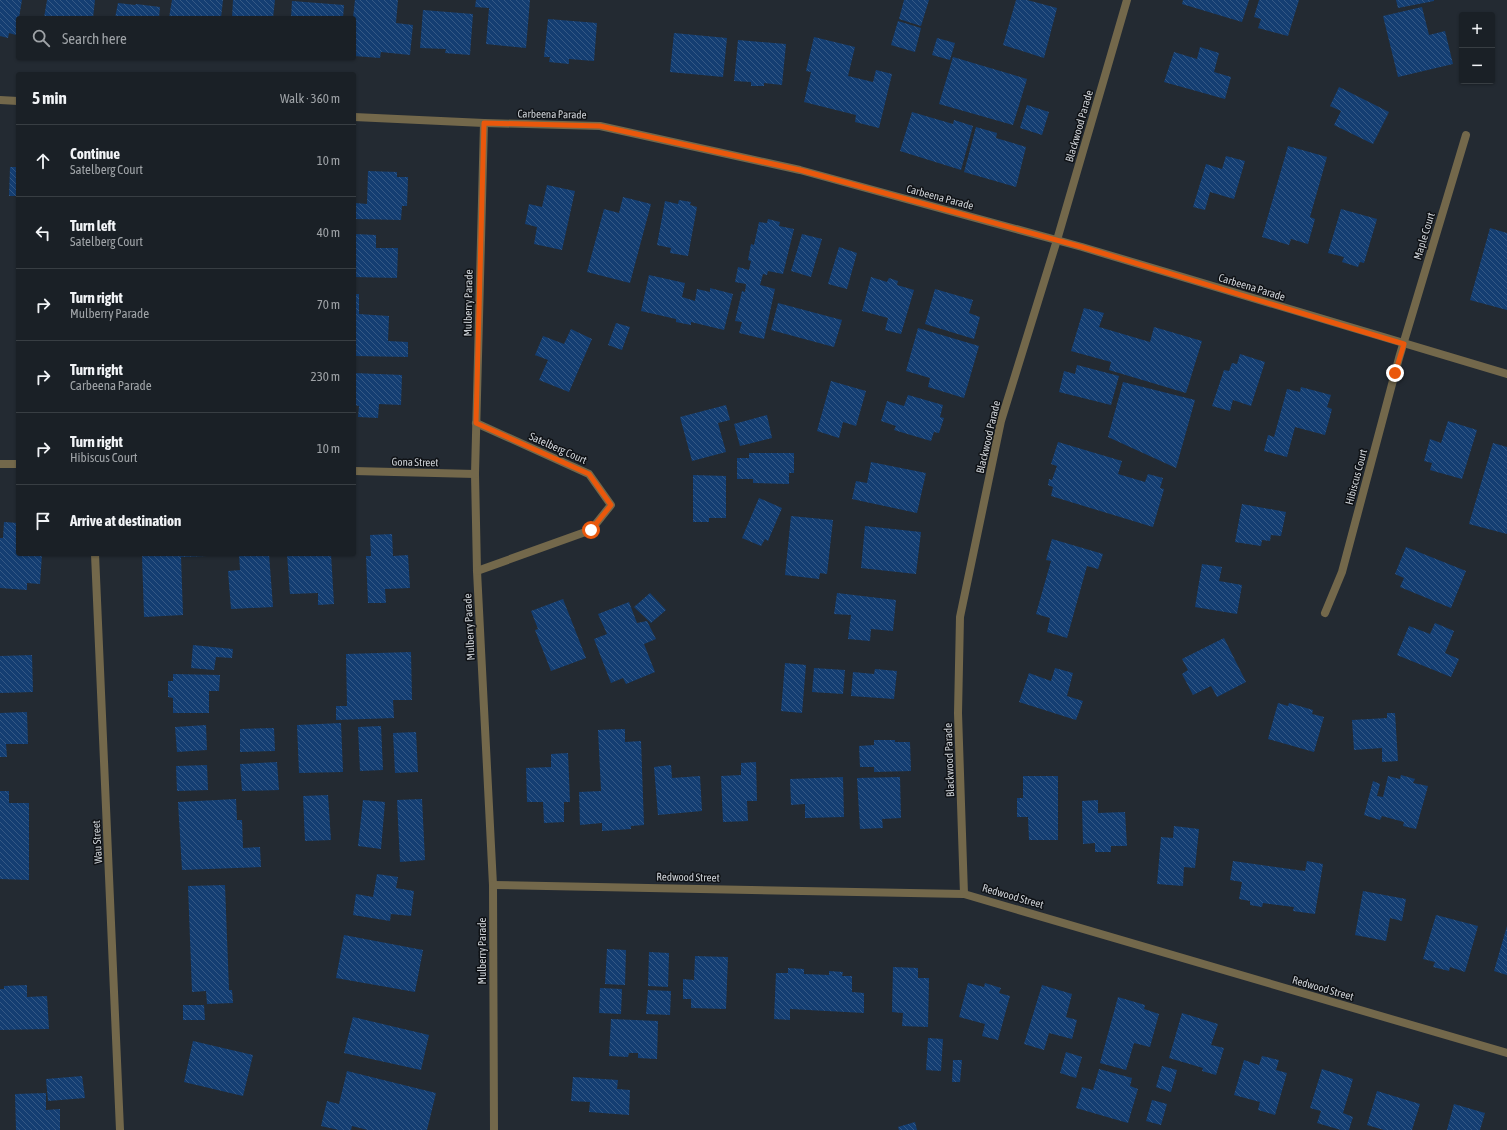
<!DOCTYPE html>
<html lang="en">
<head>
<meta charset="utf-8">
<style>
  body { margin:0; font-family:"Asap Condensed",sans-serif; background:#23282e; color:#f1f3f6 }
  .controls { position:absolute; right:12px; top:12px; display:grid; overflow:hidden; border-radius:4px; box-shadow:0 1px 3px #0004 }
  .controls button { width:36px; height:36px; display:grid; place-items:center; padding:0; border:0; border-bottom:1px solid #383e43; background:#1a2026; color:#f1f3f6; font:20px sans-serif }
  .stop { position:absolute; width:12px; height:12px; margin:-9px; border:3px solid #ea580c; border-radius:50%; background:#fff }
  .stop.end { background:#ea580c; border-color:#fff; box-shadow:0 1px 4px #0008 }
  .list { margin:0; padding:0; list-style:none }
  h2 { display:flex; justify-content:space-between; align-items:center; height:52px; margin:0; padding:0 16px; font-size:17px }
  h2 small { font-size:13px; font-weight:400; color:#9fa3a7 }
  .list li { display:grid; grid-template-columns:26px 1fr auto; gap:12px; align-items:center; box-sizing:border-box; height:72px; padding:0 16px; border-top:1px solid #383e43 }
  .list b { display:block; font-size:15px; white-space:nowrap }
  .list p { margin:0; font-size:13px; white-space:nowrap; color:#9fa3a7 }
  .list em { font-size:13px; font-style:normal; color:#9fa3a7 }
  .icon { flex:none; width:22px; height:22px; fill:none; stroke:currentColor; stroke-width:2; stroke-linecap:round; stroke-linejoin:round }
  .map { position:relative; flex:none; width:1507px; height:1130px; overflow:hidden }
  .search { position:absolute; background:#1a2026; box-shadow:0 1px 3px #0004; left:16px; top:16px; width:340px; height:44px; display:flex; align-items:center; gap:10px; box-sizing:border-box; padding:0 14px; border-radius:4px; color:#9fa3a7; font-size:15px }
  .panel { position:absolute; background:#1a2026; box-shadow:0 1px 3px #0004; left:16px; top:72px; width:340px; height:484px; border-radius:4px }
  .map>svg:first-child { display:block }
  .building { fill:url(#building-back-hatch) }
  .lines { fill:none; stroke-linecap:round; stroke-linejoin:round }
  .street { stroke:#73684b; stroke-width:8 }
  .route { stroke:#ea580c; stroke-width:5 }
  .labels { text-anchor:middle; stroke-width:3; stroke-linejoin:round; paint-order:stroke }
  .street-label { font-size:11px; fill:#ced2d7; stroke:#0f1216 }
</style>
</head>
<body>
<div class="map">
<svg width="1507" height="1130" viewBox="0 0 1507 1130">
  <defs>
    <pattern id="building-back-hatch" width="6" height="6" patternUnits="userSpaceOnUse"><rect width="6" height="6" fill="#143e72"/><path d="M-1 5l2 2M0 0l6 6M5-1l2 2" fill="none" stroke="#355985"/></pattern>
  </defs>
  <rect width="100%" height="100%" fill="#232a32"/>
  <g class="building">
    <path d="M0,0H22L16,35L9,33L8,38L0,36Z"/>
    <path d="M47,0H95L93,18H44Z"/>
    <path d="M172,0H223L221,18H169Z"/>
    <path d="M233,0H275L273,18H232Z"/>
    <path d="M355,0H398L396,23L413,25L410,55L381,52L380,58L354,56L353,18Z"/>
    <path d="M476,0H530L526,48L486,44L489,8L475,7Z"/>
    <path d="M904,0H929L921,26L899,19Z"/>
    <path d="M1016,0H1027L1057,8L1044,58L1003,45Z"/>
    <path d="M1183,0H1249L1242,22L1182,4Z"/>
    <path d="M1259,0H1299L1288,36L1258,28L1261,19L1254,17Z"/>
    <path d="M1396,0H1434V1L1398,8Z"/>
    <path d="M292,1L344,5L343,18H291Z"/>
    <path d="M118,3L135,5L136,4L160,7L159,18H115Z"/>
    <path d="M1422,7L1429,35L1445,31L1453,64L1398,77L1383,16Z"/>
    <path d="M423,10L473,14L470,55L445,53L446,49L420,48Z"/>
    <path d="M548,19L597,23L594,61L569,59V64L549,62L550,57H544Z"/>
    <path d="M898,21L921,28L915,52L891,45Z"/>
    <path d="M674,33L727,38L723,77L670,72Z"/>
    <path d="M814,37L855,47L848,76L873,82L876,70L892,74L879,128L855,122L856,115L804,102L811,72L806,71Z"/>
    <path d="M937,38L955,43L950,60L932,55Z"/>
    <path d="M738,40L786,44L782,85L764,83V86H751V82L734,81Z"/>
    <path d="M1200,47L1219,53L1214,72L1231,77L1225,99L1164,82L1174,52L1197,59Z"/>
    <path d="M953,57L1027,79L1013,125L939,104Z"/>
    <path d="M1339,87L1389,112L1373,144L1334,125L1341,111L1330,106Z"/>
    <path d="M1027,105L1049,112L1042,135L1020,128Z"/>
    <path d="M912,112L953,124L954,120L973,126L961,170L900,151Z"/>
    <path d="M976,127L997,133L996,138L1026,147L1016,187L964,172Z"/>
    <path d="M1288,146L1327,157L1310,217L1315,219L1308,244L1291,239L1289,245L1262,237Z"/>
    <path d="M1226,156L1245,161L1234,199L1210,192L1205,210L1193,207L1206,164L1222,169Z"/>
    <path d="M10,167H18V196H9Z"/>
    <path d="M368,171L397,172V177H408L407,206H402L401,220L355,219V203L367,204Z"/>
    <path d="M547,185L575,191L562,250L534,244L537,227L525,224L529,204L542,207Z"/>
    <path d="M623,197L651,204L630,283L587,272L604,209L619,213Z"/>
    <path d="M679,200L691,202L690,205L697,207L688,256L670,253L671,248L657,245L665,201L678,204Z"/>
    <path d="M1341,209L1377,219L1364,263L1360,262L1358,267L1342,262L1344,257L1328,253Z"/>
    <path d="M768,219L780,222L779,226L794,229L783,274L768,271L767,275L763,274L760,285L775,289L764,339L739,333L742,322L735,321L742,291L745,292L746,284L735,282L738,267L749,270L751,261L748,260L751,244L754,245L759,222L767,223Z"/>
    <path d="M1490,228L1507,233V310L1470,300Z"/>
    <path d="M355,234L376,235V248H398L397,278L354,277Z"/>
    <path d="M802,234L822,239L811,277L791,271Z"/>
    <path d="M839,247L857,253L847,289L828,284Z"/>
    <path d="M649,275L685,283L682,297L695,301L697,289L710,292V288L733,294L724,330L691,322V325L676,322V319L641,311Z"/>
    <path d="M871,277L887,282L889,278L898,281L897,285L914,290L901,334L885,330L888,318L862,311Z"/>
    <path d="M935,289L973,300L969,313L980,317L974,339L925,324Z"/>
    <path d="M354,294H359V314L389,316L388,341L408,342V357L354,356Z"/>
    <path d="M778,303L842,320L834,347L771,330Z"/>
    <path d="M1084,308L1104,313L1099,327L1150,342L1154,327L1202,341L1186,393L1109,370L1111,362L1071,351Z"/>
    <path d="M616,323L630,327L622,350L608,345Z"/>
    <path d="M918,328L979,346L964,398L928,387L930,378L906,371Z"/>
    <path d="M571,329L592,339L569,392L539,380L548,360L535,355L543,336L564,344Z"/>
    <path d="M1240,354L1265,362L1251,406L1233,400L1230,411L1212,406L1224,370L1229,371L1232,363L1237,364Z"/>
    <path d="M1077,365L1119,376L1111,405L1059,392L1064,371L1075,374Z"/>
    <path d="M354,373L402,375L401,405L379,404L378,418L358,417L359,406L354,405Z"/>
    <path d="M831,381L866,391L856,426L843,422L839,438L817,431Z"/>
    <path d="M1123,382L1195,400L1176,468L1108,437Z"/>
    <path d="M1301,387L1331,395L1327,407L1332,409L1325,435L1295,427L1287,457L1264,451L1268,435L1274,437L1287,389L1300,392Z"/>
    <path d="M908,395L943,405L940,417L944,418L939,433L934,432L931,441L894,430L896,426L881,421L887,401L904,406Z"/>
    <path d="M726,405L730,420L718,423L726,452L692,461L680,417Z"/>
    <path d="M767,415L772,438L740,446L734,424Z"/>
    <path d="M1448,421L1477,430L1462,479L1430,470L1432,463L1424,461L1430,439L1441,443Z"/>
    <path d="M1058,442L1122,461L1118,474L1145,482L1148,474L1163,478L1160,488L1164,489L1153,527L1051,496L1053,487L1048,485L1049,479L1052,480L1057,466L1051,464Z"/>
    <path d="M1493,443L1507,447V534L1469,524Z"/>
    <path d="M749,453H794V473H789V484L753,483V479H737V458H749Z"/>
    <path d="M871,462L926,473L917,513L852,499L856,481L867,483Z"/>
    <path d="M693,475L726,476V518H709V522H693Z"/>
    <path d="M759,498L782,508L768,541L765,539L761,546L742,538Z"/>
    <path d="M1242,504L1286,512L1281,536L1271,535L1270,541L1262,540L1261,546L1235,542Z"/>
    <path d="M791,516L833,520L827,574L820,573L819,579L785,575Z"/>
    <path d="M4,522L18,523V554H42L40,584L27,583V590L0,588V538H3Z"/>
    <path d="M865,526L921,532L916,574L861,568Z"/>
    <path d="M392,534L393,556L408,555L410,588L385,589L386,603H368L366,556H371L370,535Z"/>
    <path d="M1052,539L1103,554L1098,569L1087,566L1067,638L1047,632L1050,618L1036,614L1051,561L1046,560Z"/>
    <path d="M1406,547L1466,571L1451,608L1400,587L1404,578L1395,574Z"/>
    <path d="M142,554H207V556L181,557L183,615L144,617Z"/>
    <path d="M239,554H269L273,607L231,609L228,571L240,570Z"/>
    <path d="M287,554H331L334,604L318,605V593L290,594Z"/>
    <path d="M1202,564L1222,567L1219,581L1242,585L1237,614L1195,607Z"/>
    <path d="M650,593L666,610L651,623L634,607Z"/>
    <path d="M837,593L896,600L893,631L871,629L870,641L848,639L851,615L834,614Z"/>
    <path d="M563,599L586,658L551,671L535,630L538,629L531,611Z"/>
    <path d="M629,602L637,623L647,621L656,639L644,644L655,672L626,684L623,678L611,683L594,639L607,634L598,614Z"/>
    <path d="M1435,623L1454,631L1445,653L1459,659L1451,677L1397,655L1409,626L1430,634Z"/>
    <path d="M1224,638L1246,682L1217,697L1211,686L1193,695L1182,674L1188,670L1182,659Z"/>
    <path d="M193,645L233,649L232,658L216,657L214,670L191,668Z"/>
    <path d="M411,652L412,700H393L394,718L336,720V706H347L346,654Z"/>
    <path d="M32,655L33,692L0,693V656Z"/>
    <path d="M785,663L806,665L802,713L781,711Z"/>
    <path d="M814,668L845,670L843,694L812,692Z"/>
    <path d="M1055,668L1073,673L1067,696L1083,701L1076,720L1019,702L1029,673L1051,681Z"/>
    <path d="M875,669L897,671L894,699L851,696L853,672L874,674Z"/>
    <path d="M173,674L220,675L219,691H209V713H173V698L168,697V681H173Z"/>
    <path d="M1278,703L1288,706L1289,703L1313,710L1312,714L1324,717L1314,752L1268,739Z"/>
    <path d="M27,712L28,744H6L7,757H0V713Z"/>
    <path d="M1387,713H1395L1398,761L1382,762V748L1354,750L1352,720L1387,718Z"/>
    <path d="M341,723L343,772L299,773L297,725Z"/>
    <path d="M206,725L207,750L177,752L175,727Z"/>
    <path d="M381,726L383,770L360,771L358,727Z"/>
    <path d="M274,728L275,751L240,752V729Z"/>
    <path d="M625,729V742L641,741L644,825L631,826V829L602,831V823L580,825L579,792L601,791L598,730Z"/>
    <path d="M416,732L418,772L395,773L393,733Z"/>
    <path d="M874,740H895V742H910L911,771L874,772V767H860L859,746L874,745Z"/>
    <path d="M568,753L570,802H564V822L544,823L543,802H527L526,768L551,767V754Z"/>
    <path d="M277,762L279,790L242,791L240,764Z"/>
    <path d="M756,762L757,801H747L748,821L723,822L721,776L741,775V763Z"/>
    <path d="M207,765L208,790L177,791L176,766Z"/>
    <path d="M671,765L672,778L700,776L702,811L658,815L654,767Z"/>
    <path d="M1401,775L1415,779L1413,783L1428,786L1416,829L1403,826L1404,822L1382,816L1380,820L1364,815L1373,781L1380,784L1377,796L1383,797L1388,776L1400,779Z"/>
    <path d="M1023,776H1058V840H1029L1028,817H1017V798H1023Z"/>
    <path d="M843,777L844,817L805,818V804L791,805L790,779Z"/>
    <path d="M900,777L901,818L882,819L883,828L860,829L857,778Z"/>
    <path d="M0,791H9V803H29V880L0,879Z"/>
    <path d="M328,795L331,840L305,841L303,796Z"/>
    <path d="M236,799L237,820H242L243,848L260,847L261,867L182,870L178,802Z"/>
    <path d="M422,799L425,860L400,862L397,800Z"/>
    <path d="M363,800L385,802L381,849L358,846Z"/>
    <path d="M1098,800V813L1125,812L1127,846H1111V852H1095V843L1083,844L1082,801Z"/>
    <path d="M1174,826L1199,829L1195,868L1184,867L1183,886L1157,884L1161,837L1173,838Z"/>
    <path d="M1233,861L1305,871L1307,861L1323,864L1315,914L1293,911L1294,907L1263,903L1262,907L1250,905V901L1239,899L1242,882L1230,880Z"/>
    <path d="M377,874L398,877L396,888L414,891L411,916L391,914L390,921L353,915L356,894L373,897Z"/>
    <path d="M225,885L229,990H232L233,1003L207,1004L206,991L192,992L188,886Z"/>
    <path d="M1363,891L1406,899L1402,921L1390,918L1386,941L1355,935Z"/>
    <path d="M1436,915L1478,926L1465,972L1450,967L1449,971L1433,967L1435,962L1423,959Z"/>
    <path d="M1507,926V975L1494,971Z"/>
    <path d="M344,935L423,950L415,992L336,978Z"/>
    <path d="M607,949L626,950L625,985L605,984Z"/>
    <path d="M649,952L669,953L668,987L648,986Z"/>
    <path d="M695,956L728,957L726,1009L691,1008V999H683V979L694,980Z"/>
    <path d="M893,967L918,968V978H929L928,1027L902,1026L903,1013L892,1012Z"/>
    <path d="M788,968L804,969V974L829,975V971L843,972L842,976H852V992L864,993V1013L790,1009V1020L774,1019L776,973H788Z"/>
    <path d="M968,983L984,987L985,983L1001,988L999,993L1010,996L998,1040L982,1036L985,1024L959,1017Z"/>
    <path d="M27,985V997L47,996L49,1029L0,1030V989H4V986Z"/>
    <path d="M1042,985L1072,994L1066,1017L1077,1020L1072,1039L1049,1033L1044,1050L1024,1044Z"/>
    <path d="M600,988L622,989L621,1014L599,1013Z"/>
    <path d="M648,990L671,991L670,1015L646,1014Z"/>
    <path d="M1118,997L1145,1005L1144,1009L1159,1014L1150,1047L1134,1043L1126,1070L1100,1063Z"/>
    <path d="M183,1005H204L205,1020H183Z"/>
    <path d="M1182,1013L1218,1024L1211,1045L1224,1048L1216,1075L1202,1071L1203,1068L1169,1058Z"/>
    <path d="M353,1017L429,1035L421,1070L344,1053Z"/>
    <path d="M611,1019L658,1021L657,1059L638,1058V1053H629L628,1057L609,1056Z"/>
    <path d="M928,1038L943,1039L941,1071L926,1070Z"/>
    <path d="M193,1041L253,1055L243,1096L184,1082Z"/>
    <path d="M1066,1052L1082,1057L1076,1078L1060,1073Z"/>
    <path d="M1262,1056L1279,1060L1276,1070L1287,1073L1275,1115L1258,1110L1260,1102L1234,1095L1244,1060L1259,1065Z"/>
    <path d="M953,1060H962L960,1082H952Z"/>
    <path d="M1162,1066L1177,1070L1171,1092L1156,1087Z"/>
    <path d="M1099,1069L1132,1078L1130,1086L1138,1089L1128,1123L1076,1108L1082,1087L1093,1090Z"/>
    <path d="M1322,1069L1353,1079L1343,1113L1353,1117L1349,1130H1341L1317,1123L1321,1111L1310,1108Z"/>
    <path d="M347,1071L436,1093L427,1130H368L352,1126L351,1130H339L321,1126L327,1101L339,1104Z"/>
    <path d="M82,1076L85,1098L48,1101L46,1079Z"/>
    <path d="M573,1077L618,1080L617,1089L630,1090L629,1115L589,1112L590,1102L571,1101Z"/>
    <path d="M1377,1091L1420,1104L1412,1130H1384L1367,1125Z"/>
    <path d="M46,1093V1110L60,1109V1130H16L15,1094Z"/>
    <path d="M1152,1100L1167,1104L1161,1125L1146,1121Z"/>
    <path d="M1454,1104L1485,1113L1480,1130H1447Z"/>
    <path d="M915,1122L917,1130H899L898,1127Z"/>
  </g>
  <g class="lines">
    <g class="street">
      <path d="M0,100L18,101"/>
      <path d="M354,117L484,123L600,126L800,170L1082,247L1507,374"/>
      <path d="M484,123L475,474L477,571L493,885L494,1130"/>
      <path d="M476,423L589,474L611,505L591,530L477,571"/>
      <path d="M0,464H18"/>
      <path d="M354,471L475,474"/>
      <path d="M95,554L120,1130"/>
      <path d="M1325,613L1342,572L1399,358L1466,135"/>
      <path d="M493,885L964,894L1507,1053"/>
      <path d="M964,894L958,713L960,617L1001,421L1057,240L1127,0"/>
    </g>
  </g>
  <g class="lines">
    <path class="route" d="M591,530L611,505L589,474L476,423L484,123L600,126L800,170L1082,247L1404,344L1395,373"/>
  </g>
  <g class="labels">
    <g class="street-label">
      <text transform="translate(552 114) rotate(1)" y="4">Carbeena Parade</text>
      <text transform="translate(1079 126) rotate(-74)" y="4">Blackwood Parade</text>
      <text transform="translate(940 197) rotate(15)" y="4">Carbeena Parade</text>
      <text transform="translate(1424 236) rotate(-73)" y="4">Maple Court</text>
      <text transform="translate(1252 287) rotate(17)" y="4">Carbeena Parade</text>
      <text transform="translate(468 303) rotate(-89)" y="4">Mulberry Parade</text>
      <text transform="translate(988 437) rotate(-77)" y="4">Blackwood Parade</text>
      <text transform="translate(558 448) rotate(24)" y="4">Satelberg Court</text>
      <text transform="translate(415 462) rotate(1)" y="4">Gona Street</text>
      <text transform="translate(1356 477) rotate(-75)" y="4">Hibiscus Court</text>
      <text transform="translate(469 627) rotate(-93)" y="4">Mulberry Parade</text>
      <text transform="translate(949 760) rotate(-92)" y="4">Blackwood Parade</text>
      <text transform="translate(97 842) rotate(-93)" y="4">Wau Street</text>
      <text transform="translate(688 877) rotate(1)" y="4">Redwood Street</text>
      <text transform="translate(1013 896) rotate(16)" y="4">Redwood Street</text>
      <text transform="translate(482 951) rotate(-90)" y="4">Mulberry Parade</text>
      <text transform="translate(1323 988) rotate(16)" y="4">Redwood Street</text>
    </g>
  </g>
</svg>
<div class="controls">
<button>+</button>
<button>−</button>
</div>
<div class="stop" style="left:591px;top:530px"></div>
<div class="stop end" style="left:1395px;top:373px"></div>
<div class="search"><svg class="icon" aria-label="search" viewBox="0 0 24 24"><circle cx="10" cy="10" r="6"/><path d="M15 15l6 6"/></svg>Search here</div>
<section class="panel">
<h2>5 min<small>Walk · 360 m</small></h2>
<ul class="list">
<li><svg class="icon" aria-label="ahead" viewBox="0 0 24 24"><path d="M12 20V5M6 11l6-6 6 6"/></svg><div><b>Continue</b><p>Satelberg Court</p></div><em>10 m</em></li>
<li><svg class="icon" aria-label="left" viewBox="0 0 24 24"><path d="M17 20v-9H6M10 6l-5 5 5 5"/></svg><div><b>Turn left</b><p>Satelberg Court</p></div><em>40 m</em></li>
<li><svg class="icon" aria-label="right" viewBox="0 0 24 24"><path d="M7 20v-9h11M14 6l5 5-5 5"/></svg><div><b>Turn right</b><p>Mulberry Parade</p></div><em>70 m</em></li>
<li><svg class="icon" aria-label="right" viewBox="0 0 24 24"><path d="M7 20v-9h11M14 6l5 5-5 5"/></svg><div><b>Turn right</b><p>Carbeena Parade</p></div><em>230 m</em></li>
<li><svg class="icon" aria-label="right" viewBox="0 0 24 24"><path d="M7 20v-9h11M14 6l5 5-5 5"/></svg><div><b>Turn right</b><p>Hibiscus Court</p></div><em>10 m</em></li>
<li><svg class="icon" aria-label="arrive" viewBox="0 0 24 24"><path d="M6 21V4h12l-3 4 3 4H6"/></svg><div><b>Arrive at destination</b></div></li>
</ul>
</section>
</div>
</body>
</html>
